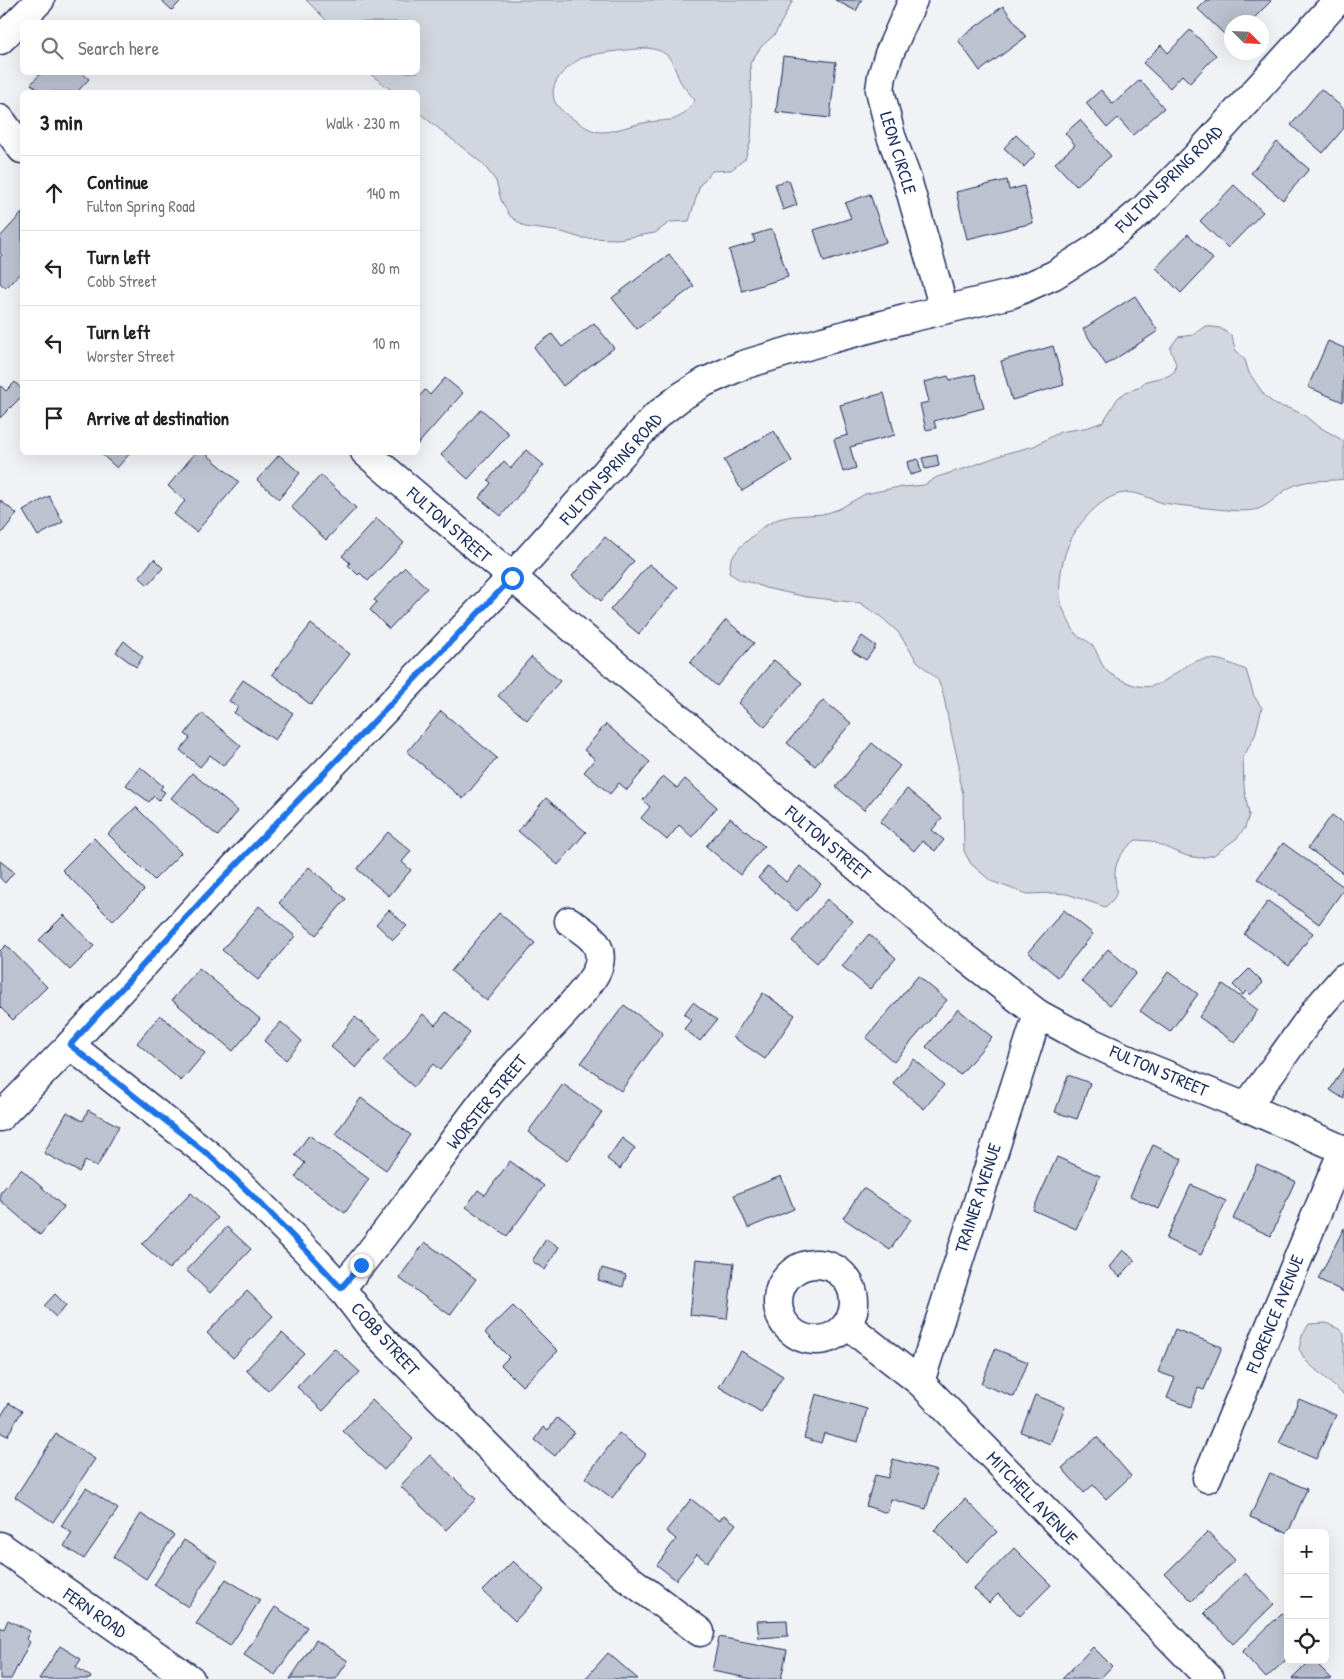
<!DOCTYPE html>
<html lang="en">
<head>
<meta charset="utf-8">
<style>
  body { margin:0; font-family:"Patrick Hand",sans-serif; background:#f6f6f6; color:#222 }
  .controls { position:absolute; right:15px; bottom:15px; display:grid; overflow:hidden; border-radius:8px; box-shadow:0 5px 20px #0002 }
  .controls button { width:45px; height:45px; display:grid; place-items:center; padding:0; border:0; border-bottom:1px solid #e0e0e0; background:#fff; color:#222; font:25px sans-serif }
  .compass { position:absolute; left:1224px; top:15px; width:45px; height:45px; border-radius:50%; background:#fff; box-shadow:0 5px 20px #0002; rotate:114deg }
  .stop { position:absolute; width:15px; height:15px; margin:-11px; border:4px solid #1a73e8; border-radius:50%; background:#fff }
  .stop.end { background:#1a73e8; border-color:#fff; box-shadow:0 1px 5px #0008 }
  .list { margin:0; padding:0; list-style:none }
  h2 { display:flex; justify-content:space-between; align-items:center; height:65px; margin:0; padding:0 20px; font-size:21px }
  h2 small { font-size:16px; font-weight:400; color:#767676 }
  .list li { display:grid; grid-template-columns:32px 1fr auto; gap:15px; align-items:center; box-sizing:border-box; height:75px; padding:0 20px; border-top:1px solid #e0e0e0 }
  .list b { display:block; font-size:19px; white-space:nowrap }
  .list p { margin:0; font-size:16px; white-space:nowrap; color:#767676 }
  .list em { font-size:16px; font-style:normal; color:#767676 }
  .icon { flex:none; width:28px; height:28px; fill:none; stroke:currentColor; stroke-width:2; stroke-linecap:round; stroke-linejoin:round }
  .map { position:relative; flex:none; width:1344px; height:1679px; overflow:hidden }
  .search { position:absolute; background:#fff; box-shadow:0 5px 20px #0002; left:20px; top:20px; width:400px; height:55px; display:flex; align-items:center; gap:12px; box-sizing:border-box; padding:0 18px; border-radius:8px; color:#767676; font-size:19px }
  .panel { position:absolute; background:#fff; box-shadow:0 5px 20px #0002; left:20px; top:90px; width:400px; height:365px; border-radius:8px }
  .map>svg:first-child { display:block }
  .green { fill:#d2d6df; stroke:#76829e; fill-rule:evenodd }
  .building { fill:#bcc2d0; stroke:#1b2f5e }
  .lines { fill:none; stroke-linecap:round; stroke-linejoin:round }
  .street-casing { stroke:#1b2f5e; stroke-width:31 }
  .secondary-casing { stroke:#1b2f5e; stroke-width:31 }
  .street { stroke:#fff; stroke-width:28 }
  .secondary { stroke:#fff; stroke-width:28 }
  .route { stroke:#1a73e8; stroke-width:6 }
  .labels { text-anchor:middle; stroke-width:5; stroke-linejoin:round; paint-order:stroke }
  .street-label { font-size:18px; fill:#1b2f5e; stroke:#fff }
</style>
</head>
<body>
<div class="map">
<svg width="1344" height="1679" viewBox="0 0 1344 1679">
  <rect width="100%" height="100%" fill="#f1f2f5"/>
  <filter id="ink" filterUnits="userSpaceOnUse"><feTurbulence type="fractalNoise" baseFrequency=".02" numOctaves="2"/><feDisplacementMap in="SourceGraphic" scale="10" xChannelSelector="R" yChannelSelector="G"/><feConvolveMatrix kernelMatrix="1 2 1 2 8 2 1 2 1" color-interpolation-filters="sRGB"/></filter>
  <g filter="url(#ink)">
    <g class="green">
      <path d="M306,0H793L775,34L761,47L750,63L752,120L751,140L745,159L731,170L712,171L700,185L689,221L670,222L655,233L618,239L581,238L562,232L525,227L510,216L501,200L496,181L483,164L418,112V92H394L369,73L418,72V22H328ZM647,48C672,51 671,61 680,81C684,88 690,94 695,100C678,126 670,118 643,123C631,125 614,132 602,132C593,132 585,127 578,122C570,117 559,110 555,102C547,84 566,67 580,59C594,52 630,50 647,48Z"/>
      <path d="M1205,326L1220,328L1232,336L1235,349L1245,360L1249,373L1265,396L1276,405L1291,409L1304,415L1316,425L1344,441V479C1325,482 1306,478 1289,488C1277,495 1267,508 1254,510C1242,512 1228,510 1216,509C1199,507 1181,506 1163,503C1155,501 1147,496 1138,494C1113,487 1090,510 1077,529C1064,548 1058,575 1060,598C1060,605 1073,631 1077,635C1080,639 1086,639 1090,643C1097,649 1098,658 1103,666C1107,673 1117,678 1124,681C1165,701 1174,661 1207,659C1221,658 1233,665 1246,670L1254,696L1262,708L1255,735L1243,758L1244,787L1249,815L1245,828L1237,838L1214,855L1200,858L1187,856L1151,841L1136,840C1126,847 1116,858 1115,872C1114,891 1123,892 1105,907L1067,894L1055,893L1028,894L1015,890L991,881L971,864L964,851L963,793L959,780V765L949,723L943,693L938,680L917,661L898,632L881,617L860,603L807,597L765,588L753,583L740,580L729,573L731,559L740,547L763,527L778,519L792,516L824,514L839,509L865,494L894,488L924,485L937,477L966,468L1007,453L1034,446L1060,432L1089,427L1103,422L1118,398L1126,392L1138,388L1146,381L1168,376L1175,371L1176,364L1170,348L1178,337L1193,335Z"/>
      <path d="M1326,1323L1339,1329L1344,1334V1395L1306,1361L1299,1349L1302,1336L1309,1324Z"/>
    </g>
    <g class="building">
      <path d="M161,0H182L172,10Z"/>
      <path d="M835,0H862L856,11Z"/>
      <path d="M1207,0H1270L1271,1L1250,22H1238L1237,21L1232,22V26L1224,34L1198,9Z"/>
      <path d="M1003,6L1026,37L980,71L958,40Z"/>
      <path d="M1190,30L1216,55L1190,83L1182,75L1170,88L1143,63L1161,45L1168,53Z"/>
      <path d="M783,56L836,62L830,118L776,112Z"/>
      <path d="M42,72H81L89,79L77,92H41L31,84Z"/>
      <path d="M1140,80L1164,108L1133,135L1118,118L1107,128L1086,103L1101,90L1113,104Z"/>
      <path d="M1321,89L1344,109V128L1323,153L1291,125Z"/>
      <path d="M1080,120L1111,156L1076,186L1055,163L1075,145L1065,133Z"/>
      <path d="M1016,135L1036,154L1024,167L1004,148Z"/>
      <path d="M1277,142L1309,169L1283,200L1251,173Z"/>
      <path d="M789,180L797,205L783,210L775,184Z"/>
      <path d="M1007,180L1009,190L1024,186L1033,223L967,239L956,192Z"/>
      <path d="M1234,185L1263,212L1228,248L1200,221Z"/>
      <path d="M870,194L886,242L824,262L814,230L851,218L845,203Z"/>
      <path d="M22,213V274L21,272L6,288L0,283V257L2,255L0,253V237Z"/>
      <path d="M772,229L788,277L742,291L729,250L755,242L753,235Z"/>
      <path d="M1188,234L1213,259L1181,293L1156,268Z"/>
      <path d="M669,254L694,286L637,329L612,298Z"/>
      <path d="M1135,296L1158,331L1106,365L1083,329Z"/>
      <path d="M594,323L614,348L563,386L534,347L552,334L562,347Z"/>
      <path d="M1328,341L1344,348L1343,402L1308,387Z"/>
      <path d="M1053,346L1064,385L1012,400L1001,361Z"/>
      <path d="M975,374L984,408L934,421L936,428L926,430L920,404L929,402L924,382L948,376L950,380Z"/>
      <path d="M445,378L463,393L418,444V398L425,390L430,395Z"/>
      <path d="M15,382L22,390V396L0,418V385L6,391Z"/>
      <path d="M884,393L895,435L850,447L856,468L843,472L834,439L848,435L840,405Z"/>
      <path d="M481,409L509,434L468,479L441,455Z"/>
      <path d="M774,431L792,461L742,491L724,460Z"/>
      <path d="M526,450L544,465L501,516L479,498L491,483L488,480L504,461L511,468Z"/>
      <path d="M99,452H131L117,468Z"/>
      <path d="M196,452H204L239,482L196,532L174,514L185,501L168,486Z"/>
      <path d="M279,455L300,473L279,499L257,480Z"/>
      <path d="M937,455L939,466L925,469L922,458Z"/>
      <path d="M918,459L921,472L910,475L907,462Z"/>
      <path d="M321,475L356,508L326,540L291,507Z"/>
      <path d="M49,496L63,522L38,536L23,511Z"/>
      <path d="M0,500L17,514L0,535Z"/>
      <path d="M377,518L404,543L368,581L360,573L358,575L348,565L350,563L342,556Z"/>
      <path d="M605,537L634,561L601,601L572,576Z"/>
      <path d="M154,559L163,568L148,585L139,577Z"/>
      <path d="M649,564L678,587L639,634L610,610Z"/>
      <path d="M405,567L427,588L389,629L370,610L377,602L374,600Z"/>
      <path d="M726,620L754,643L717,686L690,663Z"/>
      <path d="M311,624L350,654L311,705L272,674Z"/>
      <path d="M862,636L876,646L866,660L852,651Z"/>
      <path d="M124,641L143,657L136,667L116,652Z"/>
      <path d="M531,657L560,681L527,720L498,696Z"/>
      <path d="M774,660L802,683L765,727L738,703Z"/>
      <path d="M243,680L293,713L275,740L234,713L238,707L229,701Z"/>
      <path d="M823,700L851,723L815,766L787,743Z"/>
      <path d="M441,711L497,758L463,799L407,752Z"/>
      <path d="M202,713L241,746L223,766L210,755L200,767L180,750L190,738L185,734Z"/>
      <path d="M606,724L650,762L627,790L619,783L610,794L584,772L595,759L584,750Z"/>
      <path d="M872,743L900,766L864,810L836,787Z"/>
      <path d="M140,767L163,786L160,789L165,792L159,800L154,796L149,802L126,785Z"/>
      <path d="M192,773L238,811L218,836L171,798Z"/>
      <path d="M663,776L677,788L685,779L717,807L692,837L679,825L667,840L641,818L650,807L643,800Z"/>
      <path d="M907,789L942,818L932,830L944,840L935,851L922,841L914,851L880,822Z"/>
      <path d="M546,798L586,832L558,865L518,831Z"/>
      <path d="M136,807L181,853L154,880L108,834Z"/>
      <path d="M1332,815L1344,824V874L1308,848Z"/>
      <path d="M730,818L764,846L740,875L706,846Z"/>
      <path d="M388,832L411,851L402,862L411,870L389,896L357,869Z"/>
      <path d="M94,838L144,890L113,921L62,870Z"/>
      <path d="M1283,843L1344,887V889L1319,924L1257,879Z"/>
      <path d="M0,861L14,872L5,883L0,878Z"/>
      <path d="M768,866L786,882L800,866L821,884L797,911L758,878Z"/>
      <path d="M309,867L346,899L316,935L279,903Z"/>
      <path d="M827,899L853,921L817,963L792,941Z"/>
      <path d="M1268,901L1313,933L1289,966L1244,934Z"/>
      <path d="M259,906L295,936L258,980L222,950Z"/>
      <path d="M389,910L407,926L393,940L376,924Z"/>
      <path d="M1064,910L1093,934L1058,977L1028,952Z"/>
      <path d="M499,913L535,943L487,1001L451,971Z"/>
      <path d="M64,915L94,946L70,970L39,940Z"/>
      <path d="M869,934L896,958L870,989L842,966Z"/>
      <path d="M6,945L47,987L13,1020L0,1007V951Z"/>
      <path d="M1108,949L1136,973L1110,1005L1081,981Z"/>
      <path d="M199,968L260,1019L233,1051L172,1000Z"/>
      <path d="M1249,969L1263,983L1250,995L1246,991L1243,995L1233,985Z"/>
      <path d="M1168,972L1198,994L1170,1032L1140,1011Z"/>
      <path d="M918,976L947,1000L894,1062L866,1038Z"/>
      <path d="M1223,984L1258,1010L1235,1043L1199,1017Z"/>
      <path d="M763,993L795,1015L765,1059L733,1037Z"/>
      <path d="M693,1002L717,1020L700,1041L684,1029L691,1020L684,1014Z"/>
      <path d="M624,1005L663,1033L621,1091L581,1063Z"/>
      <path d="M958,1009L992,1037L960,1075L926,1047Z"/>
      <path d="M446,1012L470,1033L440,1070L433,1064L414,1087L383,1061L423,1014L435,1025Z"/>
      <path d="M160,1015L205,1053L181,1081L137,1043Z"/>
      <path d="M355,1017L381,1039L356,1068L331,1047Z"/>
      <path d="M281,1022L302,1041L286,1060L264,1041Z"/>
      <path d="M914,1059L944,1085L924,1109L893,1083Z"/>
      <path d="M1344,1067V1099L1330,1090Z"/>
      <path d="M1068,1075L1090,1083L1077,1119L1055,1112Z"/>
      <path d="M563,1084L602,1112L567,1161L528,1132Z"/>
      <path d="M361,1098L411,1135L386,1170L335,1134Z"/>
      <path d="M88,1110L119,1126L97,1167L85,1161L79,1172L44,1153L67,1112L83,1121Z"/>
      <path d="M309,1135L369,1179L345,1213L295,1177L305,1163L295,1155Z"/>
      <path d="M622,1138L635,1148L620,1169L607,1159Z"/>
      <path d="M1153,1145L1182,1159L1159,1209L1130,1196Z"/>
      <path d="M1057,1157L1100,1176L1076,1229L1033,1210Z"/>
      <path d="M510,1161L544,1186L507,1236L466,1207L478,1190L485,1195Z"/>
      <path d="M1257,1164L1295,1181L1271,1236L1233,1219Z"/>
      <path d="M21,1169L64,1207L40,1235L0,1200V1193Z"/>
      <path d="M781,1176L794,1209L748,1228L734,1195Z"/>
      <path d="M1191,1185L1226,1201L1201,1255L1166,1239Z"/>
      <path d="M863,1188L911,1219L890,1250L843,1218Z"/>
      <path d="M191,1193L218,1218L169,1269L142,1244Z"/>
      <path d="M227,1227L251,1249L210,1293L186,1270Z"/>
      <path d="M1344,1228V1292L1318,1279Z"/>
      <path d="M546,1239L559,1247L545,1270L532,1261Z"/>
      <path d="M425,1242L476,1279L450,1315L399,1278Z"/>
      <path d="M1123,1250L1135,1260L1120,1277L1109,1267Z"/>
      <path d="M696,1259L734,1263L727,1319L690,1315Z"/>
      <path d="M602,1268L626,1275L623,1287L598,1280Z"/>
      <path d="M247,1291L273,1316L233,1358L207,1333Z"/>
      <path d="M55,1294L66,1305L56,1317L44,1306Z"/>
      <path d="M513,1306L558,1351L522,1386L501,1365L509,1357L485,1333Z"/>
      <path d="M1175,1329L1222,1347L1204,1390L1198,1388L1191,1407L1167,1398L1175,1378L1158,1372Z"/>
      <path d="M282,1333L304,1353L268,1391L246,1370Z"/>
      <path d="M334,1348L360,1372L323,1411L297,1387Z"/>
      <path d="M995,1349L1028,1362L1014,1397L981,1384Z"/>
      <path d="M741,1351L783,1376L761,1412L719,1387Z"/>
      <path d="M816,1394L867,1409L858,1442L824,1433L821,1443L804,1438Z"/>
      <path d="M1035,1395L1065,1407L1050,1444L1021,1432Z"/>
      <path d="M1299,1399L1336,1415L1316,1459L1279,1443Z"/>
      <path d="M372,1400L413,1439L384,1470L343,1431Z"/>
      <path d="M9,1403L22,1411L7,1436L0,1432V1418Z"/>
      <path d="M557,1418L574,1432L555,1456L535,1440L544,1427L548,1430Z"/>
      <path d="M619,1433L646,1454L612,1498L585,1478Z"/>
      <path d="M56,1434L95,1459L53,1522L15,1497Z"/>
      <path d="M1097,1437L1131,1476L1106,1499L1093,1485L1084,1493L1062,1468Z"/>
      <path d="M430,1455L476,1499L446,1530L400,1486Z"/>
      <path d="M893,1459L937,1471L926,1509L891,1499L887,1513L866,1506L875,1475L888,1478Z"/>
      <path d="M1270,1473L1307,1489L1288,1533L1250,1517Z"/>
      <path d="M86,1488L118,1509L84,1559L64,1546L72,1533L61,1526Z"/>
      <path d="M691,1499L719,1521L724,1515L736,1524L707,1562L697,1554L676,1580L657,1565L676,1539L666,1531Z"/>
      <path d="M965,1499L997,1532L966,1562L934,1530Z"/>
      <path d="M141,1514L174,1535L146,1579L113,1557Z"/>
      <path d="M1208,1532L1235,1560L1192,1601L1165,1574Z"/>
      <path d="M184,1540L218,1562L188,1607L154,1585Z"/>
      <path d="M1014,1548L1051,1585L1020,1616L998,1594L989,1603L974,1589Z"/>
      <path d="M513,1561L544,1590L515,1621L483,1591Z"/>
      <path d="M1245,1573L1274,1604L1233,1644L1204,1613Z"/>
      <path d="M226,1579L260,1600L230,1646L196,1624Z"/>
      <path d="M275,1607L307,1627L275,1675L244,1655Z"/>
      <path d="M1282,1613L1288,1619V1658L1266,1678L1242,1652Z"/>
      <path d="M8,1620L30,1631L26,1639L30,1642L11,1679H0V1627L4,1629Z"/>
      <path d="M787,1620L788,1636L759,1638L757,1621Z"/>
      <path d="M719,1637L787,1650L781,1679H753L712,1671Z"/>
      <path d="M316,1640L348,1661L336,1679H290Z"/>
      <path d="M60,1646L81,1659L76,1667L91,1677L90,1679H39Z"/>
      <path d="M1093,1647L1112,1666L1100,1679H1062Z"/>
      <path d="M608,1653L638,1679H585Z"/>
      <path d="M1311,1660H1313L1332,1679H1292Z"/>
    </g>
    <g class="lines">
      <g class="street-casing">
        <g id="street">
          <path d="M913,0L889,54L882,76L880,90L891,136L907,179L944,309"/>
          <path d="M0,40L40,0"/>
          <path d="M511,578L656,416L682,396L705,382L743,365L823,341L905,319L1011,294L1054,275L1095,249L1144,209L1195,158L1338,0"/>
          <path d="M70,1045L210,1156L239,1183L311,1255L341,1288L374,1331L554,1513L589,1546L625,1576L700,1632"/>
          <path d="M1246,1107L1316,1010L1344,978"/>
          <circle cx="816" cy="1302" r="38"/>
          <path d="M341,1288C394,1226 439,1158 489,1094C507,1072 529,1051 548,1030C561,1016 596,981 599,964C604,941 584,932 569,921"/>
          <path d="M847,1325L920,1382L1210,1679"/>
          <path d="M920,1382L1038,1014"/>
          <path d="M1207,1478L1343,1150"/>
          <path d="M0,1546L190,1679"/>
        </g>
      </g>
      <g class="secondary-casing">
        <g id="secondary">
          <path d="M0,119L22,149"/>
          <path d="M365,452L710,745L827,841L944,941L1038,1014L1086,1040L1132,1061L1246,1107L1344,1150"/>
          <path d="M0,1117L70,1045L206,897L511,578"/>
        </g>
      </g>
      <use href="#street" class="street"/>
      <use href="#secondary" class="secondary"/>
    </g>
  </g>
  <g class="lines" filter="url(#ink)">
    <path class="route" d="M361,1265L341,1288C299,1242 256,1197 210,1156L70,1045L206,896L512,578"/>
  </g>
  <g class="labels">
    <g class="street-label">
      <text transform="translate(898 153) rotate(73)" y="6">LEON CIRCLE</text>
      <text transform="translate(1169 179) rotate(-45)" y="6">FULTON SPRING ROAD</text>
      <text transform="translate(611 469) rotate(-48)" y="6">FULTON SPRING ROAD</text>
      <text transform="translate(449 525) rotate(41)" y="6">FULTON STREET</text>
      <text transform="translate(828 843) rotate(40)" y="6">FULTON STREET</text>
      <text transform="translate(1159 1071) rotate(23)" y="6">FULTON STREET</text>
      <text transform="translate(487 1102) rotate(-51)" y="6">WORSTER STREET</text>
      <text transform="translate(978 1198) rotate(-72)" y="6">TRAINER AVENUE</text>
      <text transform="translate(1275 1314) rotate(-68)" y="6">FLORENCE AVENUE</text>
      <text transform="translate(385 1339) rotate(48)" y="6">COBB STREET</text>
      <text transform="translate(1032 1498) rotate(46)" y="6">MITCHELL AVENUE</text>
      <text transform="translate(95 1613) rotate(35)" y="6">FERN ROAD</text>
    </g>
  </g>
</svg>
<div class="controls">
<button>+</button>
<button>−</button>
<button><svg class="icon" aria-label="locate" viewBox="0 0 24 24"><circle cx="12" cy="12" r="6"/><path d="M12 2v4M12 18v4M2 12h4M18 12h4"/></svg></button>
</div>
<svg class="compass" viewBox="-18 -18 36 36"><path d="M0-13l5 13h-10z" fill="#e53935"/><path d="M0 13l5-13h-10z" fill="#767676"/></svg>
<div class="stop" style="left:512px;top:578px"></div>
<div class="stop end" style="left:361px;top:1265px"></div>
<div class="search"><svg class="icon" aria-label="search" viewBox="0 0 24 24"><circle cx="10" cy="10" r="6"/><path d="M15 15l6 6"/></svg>Search here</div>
<section class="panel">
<h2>3 min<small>Walk · 230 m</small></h2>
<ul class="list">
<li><svg class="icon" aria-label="ahead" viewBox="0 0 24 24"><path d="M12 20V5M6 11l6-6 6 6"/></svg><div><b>Continue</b><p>Fulton Spring Road</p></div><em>140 m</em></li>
<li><svg class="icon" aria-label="left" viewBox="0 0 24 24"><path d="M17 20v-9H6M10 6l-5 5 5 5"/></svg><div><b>Turn left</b><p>Cobb Street</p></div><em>80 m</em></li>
<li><svg class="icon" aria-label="left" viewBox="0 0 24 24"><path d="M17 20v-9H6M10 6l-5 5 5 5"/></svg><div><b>Turn left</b><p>Worster Street</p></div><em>10 m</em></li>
<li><svg class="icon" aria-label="arrive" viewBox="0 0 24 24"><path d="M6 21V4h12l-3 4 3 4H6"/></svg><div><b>Arrive at destination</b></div></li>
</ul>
</section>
</div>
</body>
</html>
